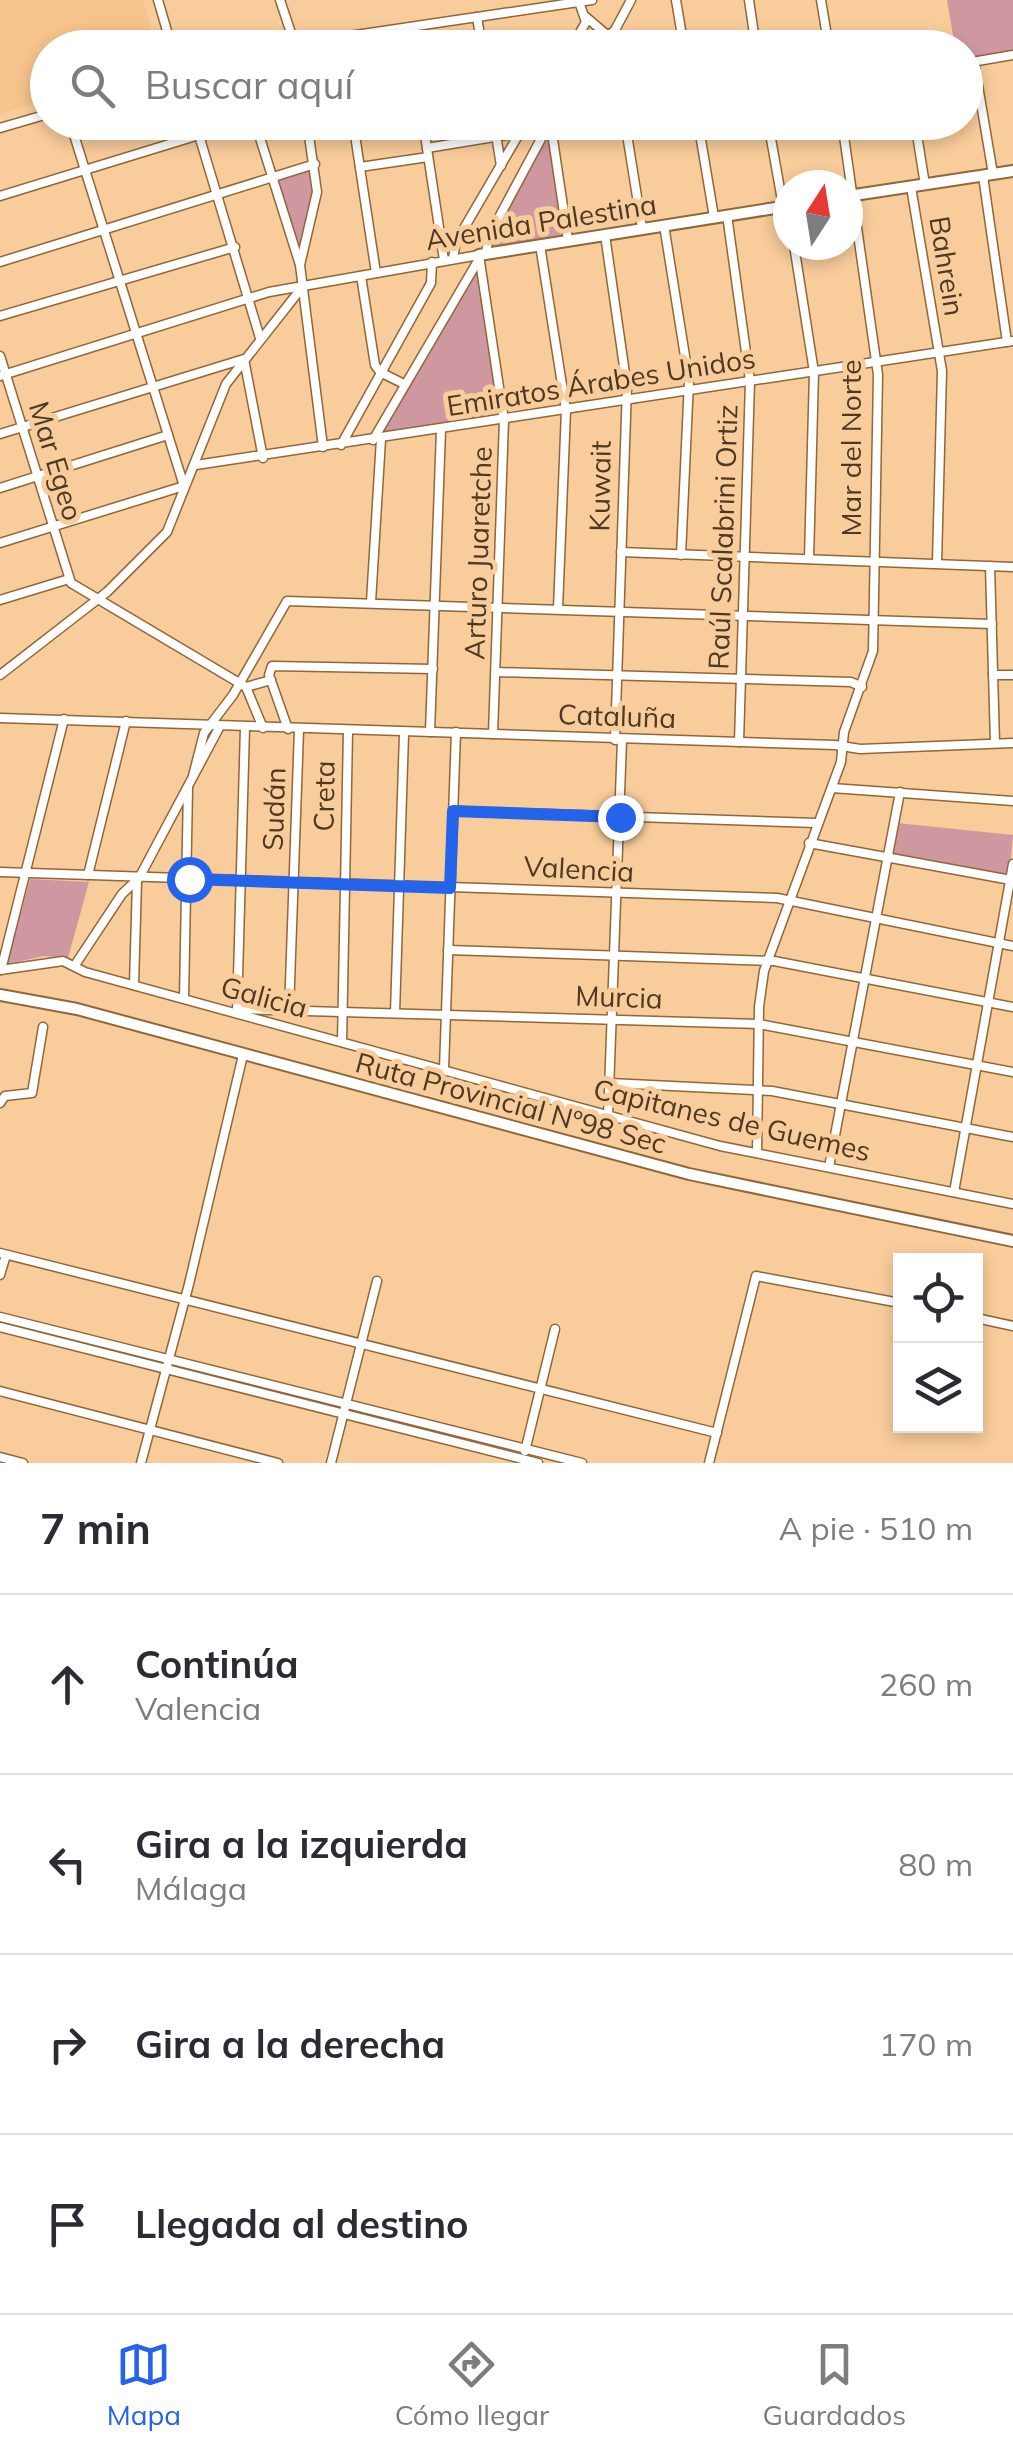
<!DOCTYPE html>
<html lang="es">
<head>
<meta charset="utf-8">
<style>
  body { margin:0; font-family:Mulish,sans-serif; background:#f2f2f3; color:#2b2b33 }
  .controls { position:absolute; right:30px; bottom:30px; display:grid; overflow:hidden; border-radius:0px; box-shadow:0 5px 15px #0003 }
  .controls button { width:90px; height:90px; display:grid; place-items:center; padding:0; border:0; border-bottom:2px solid #e1e1e2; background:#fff; color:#2b2b33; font:50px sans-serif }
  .compass { position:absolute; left:773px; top:170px; width:90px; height:90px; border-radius:50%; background:#fff; box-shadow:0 5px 15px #0003; rotate:12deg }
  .stop { position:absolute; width:30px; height:30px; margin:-22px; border:8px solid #2563eb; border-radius:50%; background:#fff }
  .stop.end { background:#2563eb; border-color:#fff; box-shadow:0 2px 10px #0008 }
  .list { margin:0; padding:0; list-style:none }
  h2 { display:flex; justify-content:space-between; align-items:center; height:130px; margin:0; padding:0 40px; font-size:42px }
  h2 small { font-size:32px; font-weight:400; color:#7c7c81 }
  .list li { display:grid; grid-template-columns:65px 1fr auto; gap:30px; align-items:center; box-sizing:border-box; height:180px; padding:0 40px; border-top:2px solid #e1e1e2 }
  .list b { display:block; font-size:38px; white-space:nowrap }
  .list p { margin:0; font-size:32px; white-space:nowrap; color:#7c7c81 }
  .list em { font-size:32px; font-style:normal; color:#7c7c81 }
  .icon { flex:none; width:55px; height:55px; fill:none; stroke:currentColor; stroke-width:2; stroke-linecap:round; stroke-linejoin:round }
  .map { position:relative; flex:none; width:1013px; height:1463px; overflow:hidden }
  .search { position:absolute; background:#fff; box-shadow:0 5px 15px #0003; left:30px; right:30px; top:30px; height:110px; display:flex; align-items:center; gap:25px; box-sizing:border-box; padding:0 35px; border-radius:55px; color:#7c7c81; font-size:38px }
  .sheet { height:850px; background:#fff }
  nav { display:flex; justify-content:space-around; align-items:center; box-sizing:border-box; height:140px; border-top:2px solid #e1e1e2; background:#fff; font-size:28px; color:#7c7c81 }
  nav a { display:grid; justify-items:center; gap:5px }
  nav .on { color:#2563eb }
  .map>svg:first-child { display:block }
  .built { fill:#f6c38c }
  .green { fill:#cf98a0 }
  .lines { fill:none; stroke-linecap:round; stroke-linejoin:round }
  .minor-casing { stroke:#8f6738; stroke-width:11 }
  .tertiary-casing { stroke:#8f6738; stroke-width:14 }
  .minor { stroke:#fff; stroke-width:8 }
  .tertiary { stroke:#fff; stroke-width:10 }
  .route { stroke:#2563eb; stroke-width:12 }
  .labels { text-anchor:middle; stroke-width:10; stroke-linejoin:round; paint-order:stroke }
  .street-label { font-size:28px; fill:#4b3925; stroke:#f9cc9b }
</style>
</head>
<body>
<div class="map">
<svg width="1013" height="1463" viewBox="0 0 1013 1463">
  <rect width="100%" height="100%" fill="#f9cc9b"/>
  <path class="built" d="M0,0H143L157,47L48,48L47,99L0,114Z"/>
  <g class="green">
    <path d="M947,0H1013V53L966,62V48L955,47Z"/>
    <path d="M552,130L564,237L487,252L490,236L547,132Z"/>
    <path d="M314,165L316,187L300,264L272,179Z"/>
    <path d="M477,270L500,414L383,432Z"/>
    <path d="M897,823L1013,835L1009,878L891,857Z"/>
    <path d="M30,879L89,882L68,958L44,956L7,964Z"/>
  </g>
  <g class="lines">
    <g class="minor-casing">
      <g id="minor">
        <path d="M158,0L172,48"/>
        <path d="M280,0L296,48"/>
        <path d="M676,0L684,48"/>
        <path d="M749,0L756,48"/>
        <path d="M821,0L829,48"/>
        <path d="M477,17L482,48"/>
        <path d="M586,17L607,35L614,48"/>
        <path d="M408,29L411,48"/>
        <path d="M295,44L592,0"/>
        <path d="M265,48L295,39"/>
        <path d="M571,48L586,22L579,2"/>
        <path d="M594,48L615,30L631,0"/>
        <path d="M974,62L993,174"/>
        <path d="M966,63L1013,55"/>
        <path d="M70,122L184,486"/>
        <path d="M195,122L260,338"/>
        <path d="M255,122L300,265L323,447"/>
        <path d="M353,122L376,273"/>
        <path d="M423,122L444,260"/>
        <path d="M494,122L501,166"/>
        <path d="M625,122L642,228"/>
        <path d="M698,122L714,217"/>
        <path d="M768,122L783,206"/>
        <path d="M915,122L925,185"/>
        <path d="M551,126L568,240"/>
        <path d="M0,128L48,114"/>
        <path d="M427,148L585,122"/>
        <path d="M360,167L428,157"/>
        <path d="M983,176L1007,342"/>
        <path d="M911,187L942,371L937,563"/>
        <path d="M0,196L199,135"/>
        <path d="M727,215L750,381L739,742"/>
        <path d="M664,225L689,381L681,555"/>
        <path d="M605,235L627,387L615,740"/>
        <path d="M540,245L566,410L558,609"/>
        <path d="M794,245L814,372L809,559"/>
        <path d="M486,253L489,236L550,122"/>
        <path d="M453,258L456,242L526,122"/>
        <path d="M0,262L315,164"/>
        <path d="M300,265L317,192L307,122"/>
        <path d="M361,276L375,365L380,372L404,384"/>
        <path d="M0,316L235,247"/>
        <path d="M0,356L71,583L246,687L263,728"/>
        <path d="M0,376L269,292L479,255L504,420L493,734"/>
        <path d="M0,434L244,359L263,458"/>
        <path d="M373,440L479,259"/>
        <path d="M341,445L431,283L432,262"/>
        <path d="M196,465L1013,341"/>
        <path d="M0,488L168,435"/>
        <path d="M0,543L184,486"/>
        <path d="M621,552L1013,567"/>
        <path d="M990,566L995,743"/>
        <path d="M0,600L69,579"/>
        <path d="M371,602L381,439"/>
        <path d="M496,672L851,682L862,687"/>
        <path d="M0,675L107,592L167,532L226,384L300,290"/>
        <path d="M993,675H1013"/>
        <path d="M246,687L271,680"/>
        <path d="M0,718L835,745L860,749L1013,743"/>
        <path d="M288,729L269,675L272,666L433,669"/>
        <path d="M430,732L441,430"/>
        <path d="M193,776L204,733L233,695L287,601L992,624"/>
        <path d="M832,788L1013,801"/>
        <path d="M453,811L816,823"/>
        <path d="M809,843L1011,880"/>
        <path d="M0,872L777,898L1013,946"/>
        <path d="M88,875L126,721"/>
        <path d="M448,950L774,961L1013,1007"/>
        <path d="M75,965L122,894L139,878L220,726"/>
        <path d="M0,970L63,961L85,972L720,1146L1013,1204"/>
        <path d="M1,970L64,719"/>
        <path d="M134,985L137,881"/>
        <path d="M184,998L188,788"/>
        <path d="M237,1009L759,1024L1013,1072"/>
        <path d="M289,1011L299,730"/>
        <path d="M237,1013L245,727"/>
        <path d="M395,1013L404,734"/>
        <path d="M342,1042L348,731"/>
        <path d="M444,1069L456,732"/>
        <path d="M610,1083L772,1091L1013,1137"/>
        <path d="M0,1103L5,1096L32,1093L43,1027"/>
        <path d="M608,1117L622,740"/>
        <path d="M757,1153L759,1007L764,971L841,762L844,732L873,651L878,375L842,122"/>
        <path d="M829,1167L900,792"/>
        <path d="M954,1192L1013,864"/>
        <path d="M0,1253L717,1433"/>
        <path d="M0,1275L6,1255"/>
        <path d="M0,1317L582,1463"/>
        <path d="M976,1318L1013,1326"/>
        <path d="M0,1327L538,1463"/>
        <path d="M0,1391L278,1463"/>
        <path d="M525,1451L555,1329"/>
        <path d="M0,1457L23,1463"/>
        <path d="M141,1463L189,1284L243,1055"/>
        <path d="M331,1463L377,1281"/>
        <path d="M709,1463L756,1276L900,1303"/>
      </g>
    </g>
    <g class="tertiary-casing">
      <g id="tertiary">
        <path d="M848,196L1013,171"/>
        <path d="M479,255L788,206"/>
        <path d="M0,995L77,1009L689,1174L1013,1241"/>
      </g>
    </g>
    <use href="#minor" class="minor"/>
    <use href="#tertiary" class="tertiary"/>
  </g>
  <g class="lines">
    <path class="route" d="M189,879L450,888L453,811L620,817"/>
  </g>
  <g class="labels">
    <g class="street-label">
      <text transform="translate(541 222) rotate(-9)" y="10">Avenida Palestina</text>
      <text transform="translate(947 266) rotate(81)" y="10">Bahrein</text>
      <text transform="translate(601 382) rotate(-9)" y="10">Emiratos Árabes Unidos</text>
      <text transform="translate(851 448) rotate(-90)" y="10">Mar del Norte</text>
      <text transform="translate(56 461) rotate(73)" y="10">Mar Egeo</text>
      <text transform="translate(600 486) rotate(-89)" y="10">Kuwait</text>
      <text transform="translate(723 537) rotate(-88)" y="10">Raúl Scalabrini Ortiz</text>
      <text transform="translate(478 553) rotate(-88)" y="10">Arturo Juaretche</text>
      <text transform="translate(617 716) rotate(2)" y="10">Cataluña</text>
      <text transform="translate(324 796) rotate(-89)" y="10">Creta</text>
      <text transform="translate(274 809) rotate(-88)" y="10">Sudán</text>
      <text transform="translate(579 869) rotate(3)" y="10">Valencia</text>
      <text transform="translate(264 997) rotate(15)" y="10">Galicia</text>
      <text transform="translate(619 997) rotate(2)" y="10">Murcia</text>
      <text transform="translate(511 1103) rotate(15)" y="10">Ruta Provincial Nº98 Sec</text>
      <text transform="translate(732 1120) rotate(13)" y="10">Capitanes de Guemes</text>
    </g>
  </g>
</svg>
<div class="controls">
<button><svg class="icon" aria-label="locate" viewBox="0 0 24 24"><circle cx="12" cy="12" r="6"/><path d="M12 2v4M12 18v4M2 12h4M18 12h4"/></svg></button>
<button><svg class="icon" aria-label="layers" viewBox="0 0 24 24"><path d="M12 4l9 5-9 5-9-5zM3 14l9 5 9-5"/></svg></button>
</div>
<svg class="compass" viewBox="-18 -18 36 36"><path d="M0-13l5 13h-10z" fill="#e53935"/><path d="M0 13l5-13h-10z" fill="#7c7c81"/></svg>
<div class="stop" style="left:189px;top:879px"></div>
<div class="stop end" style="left:620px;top:817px"></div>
<div class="search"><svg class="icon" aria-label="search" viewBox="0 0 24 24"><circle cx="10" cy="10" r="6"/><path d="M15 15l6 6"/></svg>Buscar aquí</div>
</div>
<section class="sheet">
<h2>7 min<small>A pie · 510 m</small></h2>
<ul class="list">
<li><svg class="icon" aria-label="ahead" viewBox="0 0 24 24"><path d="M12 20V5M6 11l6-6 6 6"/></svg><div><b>Continúa</b><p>Valencia</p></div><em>260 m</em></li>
<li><svg class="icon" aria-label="left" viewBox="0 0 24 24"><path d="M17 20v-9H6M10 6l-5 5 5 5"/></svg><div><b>Gira a la izquierda</b><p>Málaga</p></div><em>80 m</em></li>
<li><svg class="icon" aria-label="right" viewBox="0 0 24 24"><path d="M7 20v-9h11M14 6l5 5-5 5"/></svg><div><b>Gira a la derecha</b></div><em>170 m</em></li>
<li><svg class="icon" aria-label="arrive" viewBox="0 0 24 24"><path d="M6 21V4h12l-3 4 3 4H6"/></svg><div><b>Llegada al destino</b></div></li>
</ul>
</section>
<nav>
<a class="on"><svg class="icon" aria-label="map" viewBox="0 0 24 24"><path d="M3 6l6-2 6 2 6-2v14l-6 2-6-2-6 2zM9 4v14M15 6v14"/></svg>Mapa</a>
<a><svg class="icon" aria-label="directions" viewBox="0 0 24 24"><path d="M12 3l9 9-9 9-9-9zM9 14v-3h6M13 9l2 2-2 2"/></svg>Cómo llegar</a>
<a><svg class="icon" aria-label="saved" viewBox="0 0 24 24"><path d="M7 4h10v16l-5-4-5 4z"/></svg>Guardados</a>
</nav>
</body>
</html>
